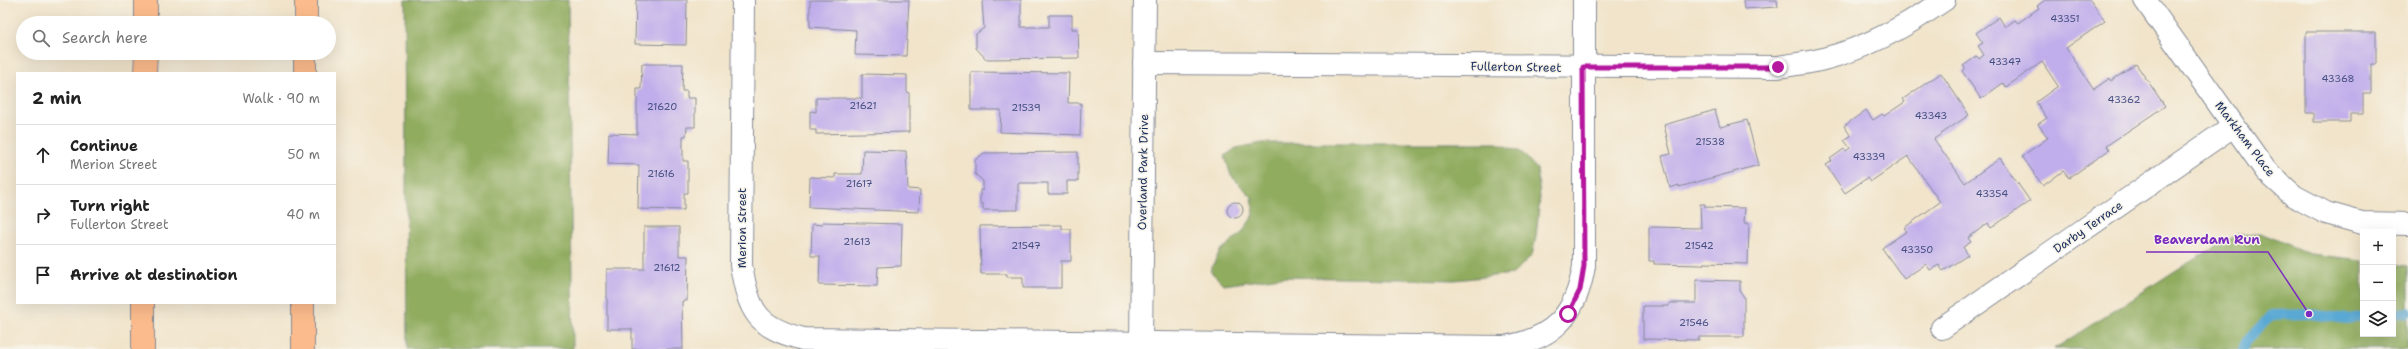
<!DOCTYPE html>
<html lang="en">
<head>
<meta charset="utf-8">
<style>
  body { margin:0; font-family:"Shantell Sans",sans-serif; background:#f6f6f6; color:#222 }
  .controls { position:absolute; right:12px; bottom:12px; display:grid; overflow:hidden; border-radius:0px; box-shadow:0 4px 16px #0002 }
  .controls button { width:36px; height:36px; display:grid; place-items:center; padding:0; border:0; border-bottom:1px solid #e0e0e0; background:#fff; color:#222; font:20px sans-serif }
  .stop { position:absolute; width:12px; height:12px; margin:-9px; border:3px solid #b5179e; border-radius:50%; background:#fff }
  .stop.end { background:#b5179e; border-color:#fff; box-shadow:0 1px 4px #0008 }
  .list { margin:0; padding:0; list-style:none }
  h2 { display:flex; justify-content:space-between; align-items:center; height:52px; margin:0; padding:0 16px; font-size:17px }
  h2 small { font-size:13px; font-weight:400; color:#767676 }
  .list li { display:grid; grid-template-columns:26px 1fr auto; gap:12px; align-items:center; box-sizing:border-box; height:60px; padding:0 16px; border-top:1px solid #e0e0e0 }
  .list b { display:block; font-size:15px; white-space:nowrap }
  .list p { margin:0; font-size:13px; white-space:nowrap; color:#767676 }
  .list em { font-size:13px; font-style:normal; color:#767676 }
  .icon { flex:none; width:22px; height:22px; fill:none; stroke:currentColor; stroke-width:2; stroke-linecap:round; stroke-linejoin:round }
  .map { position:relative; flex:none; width:2408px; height:349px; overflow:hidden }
  .search { position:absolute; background:#fff; box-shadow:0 4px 16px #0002; left:16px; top:16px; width:320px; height:44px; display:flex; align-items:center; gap:10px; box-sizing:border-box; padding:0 14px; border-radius:22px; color:#767676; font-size:15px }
  .panel { position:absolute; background:#fff; box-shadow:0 4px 16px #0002; left:16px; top:72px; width:320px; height:232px; border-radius:0px }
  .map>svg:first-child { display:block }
  .forest { fill:#90ac5e; stroke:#566e5e }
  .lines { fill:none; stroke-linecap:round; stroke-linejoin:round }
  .stream { stroke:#5aa9d4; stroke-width:10 }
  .building { fill:#c0adeb }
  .minor-casing { stroke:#868a94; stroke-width:24 }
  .motorway-casing { stroke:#868a94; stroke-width:24 }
  .minor { stroke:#fff; stroke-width:22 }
  .motorway { stroke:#fbbb8c; stroke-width:22 }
  .route { stroke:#b5179e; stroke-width:5 }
  .labels { text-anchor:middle; stroke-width:3; stroke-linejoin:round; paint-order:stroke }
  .number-label { font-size:10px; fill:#444e81 }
  .street-label { font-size:12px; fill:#1b2f5e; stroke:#f7f3e8 }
  .leader { fill:none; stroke:#7b2cbf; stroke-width:1.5 }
  .callout-dot { fill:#7b2cbf; stroke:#f7f3e8; stroke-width:1.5 }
  .callout-label { font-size:13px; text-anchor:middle; font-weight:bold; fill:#7b2cbf; stroke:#f7f3e8; stroke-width:3; stroke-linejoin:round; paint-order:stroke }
</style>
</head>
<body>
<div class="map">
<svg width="2408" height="349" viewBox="0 0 2408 349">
  <rect width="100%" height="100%" fill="#f7f3e8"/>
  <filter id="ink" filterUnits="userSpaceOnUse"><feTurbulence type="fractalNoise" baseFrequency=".025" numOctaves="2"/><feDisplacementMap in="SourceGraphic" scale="8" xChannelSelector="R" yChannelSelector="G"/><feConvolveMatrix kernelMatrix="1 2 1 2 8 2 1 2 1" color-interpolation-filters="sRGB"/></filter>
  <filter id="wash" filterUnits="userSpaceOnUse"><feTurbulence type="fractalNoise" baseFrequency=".012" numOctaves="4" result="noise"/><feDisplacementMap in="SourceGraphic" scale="16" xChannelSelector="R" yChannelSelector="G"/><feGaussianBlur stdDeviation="0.9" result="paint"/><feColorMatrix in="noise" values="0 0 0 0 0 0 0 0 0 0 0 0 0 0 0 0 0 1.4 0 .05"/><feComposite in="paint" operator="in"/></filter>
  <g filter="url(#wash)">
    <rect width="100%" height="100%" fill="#f1e4ca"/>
    <g class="forest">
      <path d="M405,0H568L573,349H407Z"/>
      <path d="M1262,143H1497L1521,152L1537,169L1540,197L1536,237L1532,255L1513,274L1455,280L1280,277L1224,285L1210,271L1220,251L1242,233L1254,214L1252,197L1231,176L1225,156L1236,148Z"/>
      <path d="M2263,234L2310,254L2363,260V334H2393V264L2408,266V349H2054L2178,269L2236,235Z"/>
    </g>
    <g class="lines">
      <g class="stream">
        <path d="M2393,314L2408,312"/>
        <path d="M2243,349L2246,342L2271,315L2309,314L2347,319L2363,317"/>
      </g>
    </g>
    <g id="blocks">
      <g class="building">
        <path d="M636,0H687L686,45L635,44Z"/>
        <path d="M810,0H909L906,56L855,55L856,30L810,27Z"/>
        <path d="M984,0H1021V27H1049V15H1072V29H1078L1079,58L986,59L976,48V34L984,28L982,2Z"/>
        <path d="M1743,0H1777L1778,7L1744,9Z"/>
        <path d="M2045,0H2090L2105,21L2066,48L2094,89L2110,78L2111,81L2136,64L2165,106L2106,146L2109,150L2069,178L2063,171L2043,186L2022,156L2048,138L2038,124L2047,118L2036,102L2058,86L2042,62L2006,87L2003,83L1981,99L1962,71L1965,68L1963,66L1977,56L1979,59L1984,55L1978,46L1983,43L1976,33L1999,17L2005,27L2015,20L2018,23L2039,8L2037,6Z"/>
        <path d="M2306,32H2376V64H2371V93H2363V114H2350V122H2314V113H2306Z"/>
        <path d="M642,64H683L682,91H687V98H695V127H687L686,136H683V161H688V193H684V210L638,209L639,165L608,164L609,133L637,134V89H641Z"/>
        <path d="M971,72L1069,73L1068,103H1081L1080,135L1000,132L1001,110H971Z"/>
        <path d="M1941,73L1969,115L1934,139L1965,183L2000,158L2030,201L1991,228L1988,223L1968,238L1971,242L1963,247L1968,255L1943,271L1939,265L1930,270L1926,264L1904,279L1882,248L1907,231L1904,228L1940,202L1908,156L1870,182L1867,178L1845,193L1826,165L1832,161L1830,159L1844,149L1846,151L1850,148L1844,140L1851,136L1844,126L1866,110L1873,120L1882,114L1884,116L1905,102L1903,99Z"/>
        <path d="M862,74L907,75V92L909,93V132L816,134V130H810V111L816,112V98H862Z"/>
        <path d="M1715,110L1720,127L1747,120L1759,165L1679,187V185L1670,188L1662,156L1671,154L1664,125Z"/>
        <path d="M863,150L906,151L908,189L920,190L919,212L809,207L810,177L835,178V174H862Z"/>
        <path d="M1078,152V181H1067V194H1048V183H1018V210H983V204H980V190H983V181L975,174V160L984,153Z"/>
        <circle cx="1235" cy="210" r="8"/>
        <path d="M1700,204H1705V207L1745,208L1744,223H1749L1748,264L1703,263V265L1654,264V261H1649V227L1701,228Z"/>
        <path d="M822,222L902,224L901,266L878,267L877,286L819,285L820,256H811L812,224L822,225Z"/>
        <path d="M1062,225V229H1071V261H1061V288H1023V277H1007V274H981L980,226Z"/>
        <path d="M644,227H679V256H688L687,301H682L683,349H632V329H607V269H644Z"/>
        <path d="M1696,280L1740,281V291L1744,297V337H1699V340L1643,339V306H1669V303H1696Z"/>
      </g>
    </g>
  </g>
  <g filter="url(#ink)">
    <use href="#blocks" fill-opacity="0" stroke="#868a94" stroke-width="1"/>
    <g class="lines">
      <g class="minor-casing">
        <g id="minor">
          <path d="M743,0L741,265C749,311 756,327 803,339L1504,347C1554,339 1576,315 1584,266V0"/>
          <path d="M2145,0L2266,171L2294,196L2326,213L2362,223L2408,224"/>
          <path d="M1144,63L1778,67C1794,64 1811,63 1827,58C1870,47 1908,25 1944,0"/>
          <path d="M1942,328L2233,126"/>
          <path d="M1141,344L1145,0"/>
        </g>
      </g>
      <g class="motorway-casing">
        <g id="motorway">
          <path d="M146,23V0"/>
          <path d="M306,23V0"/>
          <path d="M145,73L146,53"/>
          <path d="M305,73V53"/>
          <path d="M143,349V303"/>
          <path d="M303,349V303"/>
        </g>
      </g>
      <use href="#minor" class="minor"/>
      <use href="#motorway" class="motorway"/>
    </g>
  </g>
  <g class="lines" filter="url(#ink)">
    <path class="route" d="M1568,314L1580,290L1584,266L1583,67H1778"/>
  </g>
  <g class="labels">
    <g class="number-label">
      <text x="2065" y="22">43351</text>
      <text x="2005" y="65">43347</text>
      <text x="2338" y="82">43368</text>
      <text x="2124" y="103">43362</text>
      <text x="863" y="109">21621</text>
      <text x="662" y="110">21620</text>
      <text x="1026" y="111">21539</text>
      <text x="1931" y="119">43343</text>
      <text x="1710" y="145">21538</text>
      <text x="1869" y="160">43339</text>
      <text x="661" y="177">21616</text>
      <text x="859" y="187">21617</text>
      <text x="1992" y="197">43354</text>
      <text x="857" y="245">21613</text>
      <text x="1026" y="249">21547</text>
      <text x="1699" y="249">21542</text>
      <text x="1917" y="253">43350</text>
      <text x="667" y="271">21612</text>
      <text x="1694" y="326">21546</text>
    </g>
    <g class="street-label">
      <text transform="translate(1516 67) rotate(1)" y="4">Fullerton Street</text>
      <text transform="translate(2245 139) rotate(53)" y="4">Markham Place</text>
      <text transform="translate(1143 172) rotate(-89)" y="4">Overland Park Drive</text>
      <text transform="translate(2088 227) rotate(-35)" y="4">Darby Terrace</text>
      <text transform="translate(742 228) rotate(-90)" y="4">Merion Street</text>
    </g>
  </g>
  <path class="leader" d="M2309 314L2268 252H2146"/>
  <circle class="callout-dot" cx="2309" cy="314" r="4"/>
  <g class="callout-label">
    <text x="2207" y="244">Beaverdam Run</text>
  </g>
</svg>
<div class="controls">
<button>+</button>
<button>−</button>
<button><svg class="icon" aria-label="layers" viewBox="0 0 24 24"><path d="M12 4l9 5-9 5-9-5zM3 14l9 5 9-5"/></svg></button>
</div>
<div class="stop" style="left:1568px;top:314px"></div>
<div class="stop end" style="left:1778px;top:67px"></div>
<div class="search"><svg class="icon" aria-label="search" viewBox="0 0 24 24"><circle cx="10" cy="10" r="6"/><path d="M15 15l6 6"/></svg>Search here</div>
<section class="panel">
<h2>2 min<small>Walk · 90 m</small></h2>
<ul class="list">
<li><svg class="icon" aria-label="ahead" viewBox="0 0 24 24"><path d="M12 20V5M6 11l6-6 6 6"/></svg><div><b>Continue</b><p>Merion Street</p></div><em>50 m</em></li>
<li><svg class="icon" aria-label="right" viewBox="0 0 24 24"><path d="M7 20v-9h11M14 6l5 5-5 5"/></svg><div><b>Turn right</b><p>Fullerton Street</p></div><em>40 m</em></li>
<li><svg class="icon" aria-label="arrive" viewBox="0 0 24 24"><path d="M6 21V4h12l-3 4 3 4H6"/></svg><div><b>Arrive at destination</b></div></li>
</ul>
</section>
</div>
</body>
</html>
